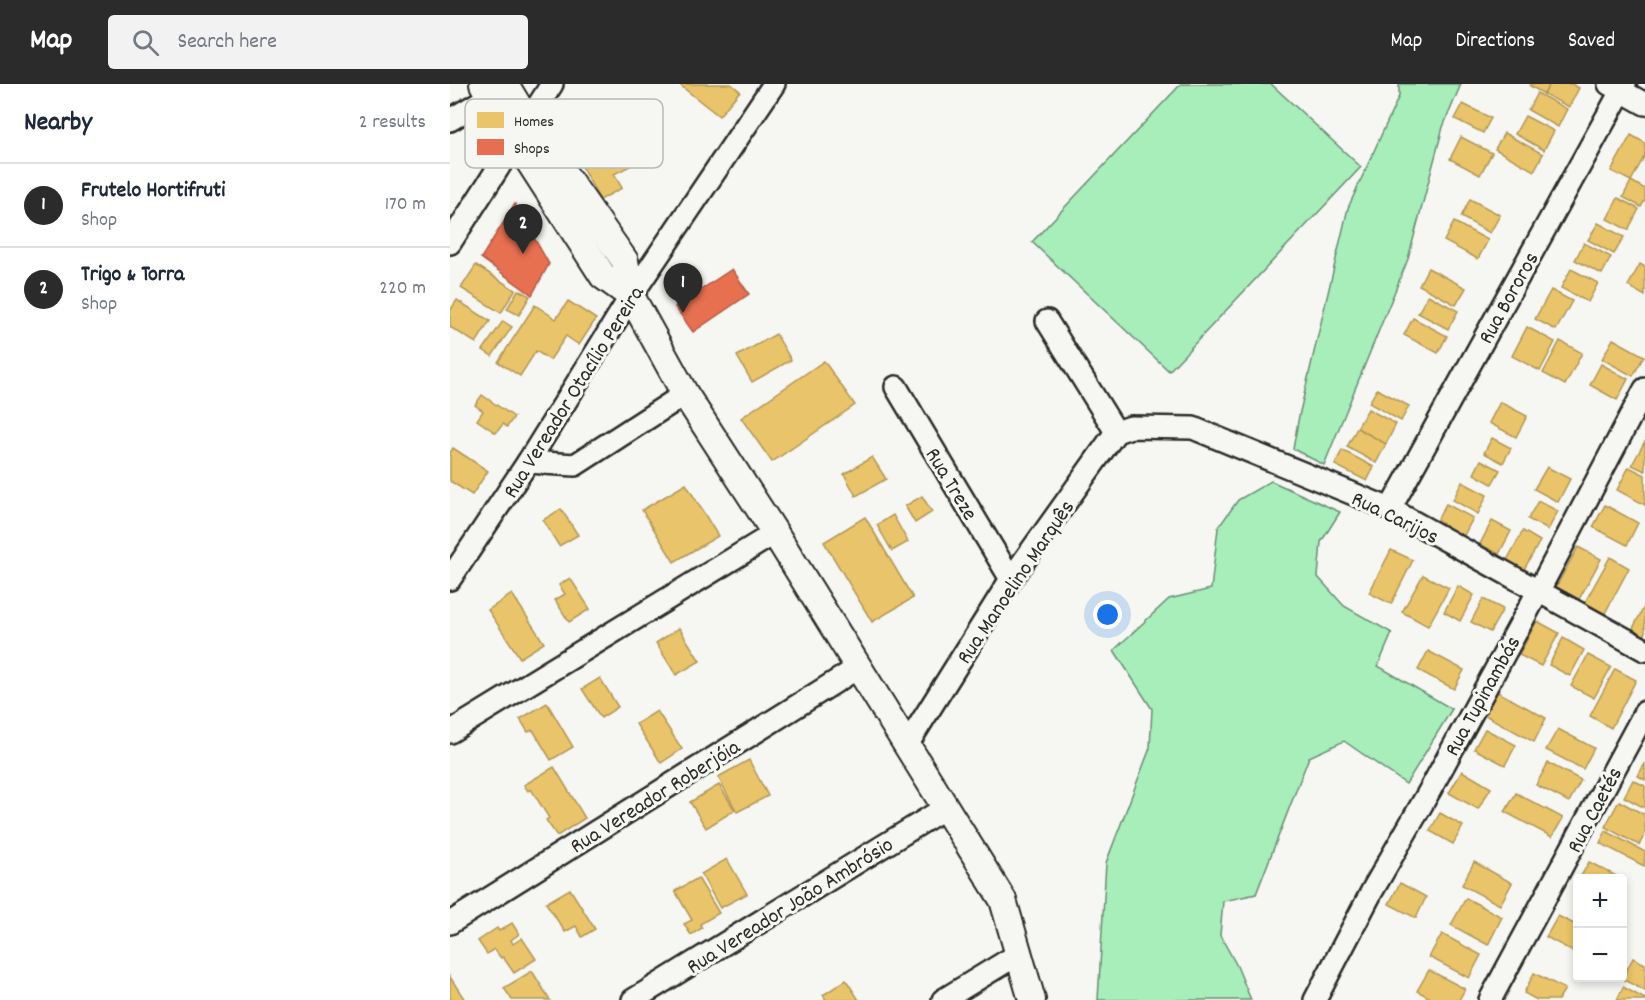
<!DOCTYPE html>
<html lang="en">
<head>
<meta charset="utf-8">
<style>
  body { margin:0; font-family:Dekko,sans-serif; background:#f2f2f3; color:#1f2937 }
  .controls { position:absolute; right:18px; bottom:18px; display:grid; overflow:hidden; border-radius:6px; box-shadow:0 3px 9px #0003 }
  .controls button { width:54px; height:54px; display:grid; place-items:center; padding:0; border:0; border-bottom:2px solid #e0e1e3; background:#fff; color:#1f2937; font:30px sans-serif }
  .you { position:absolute; left:658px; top:531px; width:21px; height:21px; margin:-15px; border:4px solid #fff; border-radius:50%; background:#1a73e8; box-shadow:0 0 0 9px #1a73e833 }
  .badge { display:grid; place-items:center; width:39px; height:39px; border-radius:50%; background:#2b2b2b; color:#fff; font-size:20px; font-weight:700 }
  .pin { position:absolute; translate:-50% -50px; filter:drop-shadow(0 2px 3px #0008) }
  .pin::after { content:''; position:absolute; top:32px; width:21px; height:18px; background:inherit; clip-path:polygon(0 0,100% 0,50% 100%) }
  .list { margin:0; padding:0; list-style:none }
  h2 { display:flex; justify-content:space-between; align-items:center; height:78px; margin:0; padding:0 24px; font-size:26px }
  h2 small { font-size:20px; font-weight:400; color:#747a83 }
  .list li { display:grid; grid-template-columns:39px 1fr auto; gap:18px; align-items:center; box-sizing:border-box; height:84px; padding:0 24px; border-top:2px solid #e0e1e3 }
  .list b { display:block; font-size:22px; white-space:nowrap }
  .list p { margin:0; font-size:20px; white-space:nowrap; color:#747a83 }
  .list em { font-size:20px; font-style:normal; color:#747a83 }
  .icon { flex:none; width:33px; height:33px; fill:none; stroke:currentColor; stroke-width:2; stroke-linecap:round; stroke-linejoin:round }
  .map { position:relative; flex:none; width:1195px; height:916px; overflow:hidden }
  header { display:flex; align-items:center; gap:36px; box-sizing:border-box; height:84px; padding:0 30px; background:#2b2b2b; color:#fff }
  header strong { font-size:28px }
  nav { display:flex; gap:33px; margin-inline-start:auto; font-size:21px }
  .search { width:420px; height:54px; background:#f2f2f3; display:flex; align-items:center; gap:15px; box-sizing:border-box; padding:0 21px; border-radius:6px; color:#747a83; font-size:22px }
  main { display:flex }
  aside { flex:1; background:#fff }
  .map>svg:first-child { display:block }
  .green { fill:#a7eebb; stroke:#698c73; stroke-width:1.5 }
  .homes { fill:#e9c46a; stroke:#b09657; stroke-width:1.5 }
  .shops { fill:#e76f51; stroke:#af5b46; stroke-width:1.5 }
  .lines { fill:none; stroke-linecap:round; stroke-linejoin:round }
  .minor-casing { stroke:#2b2b2b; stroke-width:26 }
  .tertiary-casing { stroke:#2b2b2b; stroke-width:30 }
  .minor { stroke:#f6f6f2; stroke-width:21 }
  .tertiary { stroke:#f6f6f2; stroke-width:26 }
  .labels { text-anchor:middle; stroke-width:6; stroke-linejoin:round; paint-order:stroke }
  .street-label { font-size:22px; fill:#2b2b2b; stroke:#f6f6f2 }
  .key { fill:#f6f6f2; stroke:#b9b9b6; stroke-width:1.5 }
  .key-label { font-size:16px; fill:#2b2b2b }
</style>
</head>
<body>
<header>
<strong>Map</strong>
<div class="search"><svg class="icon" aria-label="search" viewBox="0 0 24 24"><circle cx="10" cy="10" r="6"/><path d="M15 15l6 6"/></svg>Search here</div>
<nav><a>Map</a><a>Directions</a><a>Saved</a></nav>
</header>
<main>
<aside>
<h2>Nearby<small>2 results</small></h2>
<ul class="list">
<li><span class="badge">1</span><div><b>Frutelo Hortifruti</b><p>Shop</p></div><em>170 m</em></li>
<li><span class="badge">2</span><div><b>Trigo &amp; Torra</b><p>Shop</p></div><em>220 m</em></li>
</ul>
</aside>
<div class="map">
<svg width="1195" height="916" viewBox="0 0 1195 916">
  <rect width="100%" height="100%" fill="#f6f6f2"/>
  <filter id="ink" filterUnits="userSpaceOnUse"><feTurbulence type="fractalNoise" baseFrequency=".0167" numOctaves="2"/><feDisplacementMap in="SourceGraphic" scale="12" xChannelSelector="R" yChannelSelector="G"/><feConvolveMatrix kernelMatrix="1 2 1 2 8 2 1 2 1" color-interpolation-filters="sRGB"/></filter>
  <g filter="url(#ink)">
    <g class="green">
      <path d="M731,0H821L911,83L719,287L582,158Z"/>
      <path d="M949,0H1011L993,43L958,175L874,381L843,365L849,332L898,124L949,12Z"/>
      <path d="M821,397L890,428L871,458L868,493L894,522L942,549L928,582L1002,625L956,700L894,657L859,673L806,810L773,817L770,851L787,882L801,916H648L656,779L700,664L702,625L664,566L719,515L761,505L768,444L788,416Z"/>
    </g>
    <g class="homes">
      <path d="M232,0H281L290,7L269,32L231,2Z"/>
      <path d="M1081,0H1100L1094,10L1080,2Z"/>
      <path d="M1100,0H1122L1129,4L1119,23L1094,10Z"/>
      <path d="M1087,9L1117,25L1108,43L1078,26Z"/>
      <path d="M150,20L184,80L164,90L172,104L150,116L111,44Z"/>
      <path d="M1013,20L1041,34L1033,49L1005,35Z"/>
      <path d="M1075,32L1104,47L1094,66L1065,50Z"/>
      <path d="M1054,49L1093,70L1084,87L1045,65Z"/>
      <path d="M1181,51L1195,59V71L1181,97L1161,87Z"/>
      <path d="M1011,53L1042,69L1030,91L1000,75Z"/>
      <path d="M1181,97L1195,105V116L1191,123L1173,113Z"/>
      <path d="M1168,114L1189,125L1178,146L1157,135Z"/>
      <path d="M1020,115L1050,131L1040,149L1011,133Z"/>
      <path d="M1004,138L1038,156L1028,175L994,157Z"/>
      <path d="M1148,139L1174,153L1164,170L1138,156Z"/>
      <path d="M1134,159L1161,173L1152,190L1125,176Z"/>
      <path d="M1190,180L1195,183V212L1178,202Z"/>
      <path d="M26,181L65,206L51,229L11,204Z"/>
      <path d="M978,184L1016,204L1006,221L969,201Z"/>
      <path d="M1121,185L1148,199L1138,218L1111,204Z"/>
      <path d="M68,206L80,212L69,231L57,225Z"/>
      <path d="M1101,206L1122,217L1106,246L1085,235Z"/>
      <path d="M978,211L1008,227L998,245L968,229Z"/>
      <path d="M7,216L40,237L26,259L0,243V227Z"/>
      <path d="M118,217L146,235L129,261L116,252L100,276L86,267L70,292L48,278L85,221L106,235Z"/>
      <path d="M963,234L997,252L988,269L954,251Z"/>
      <path d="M53,237L62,243L42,272L33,266Z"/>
      <path d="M1077,243L1105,258L1090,287L1062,272Z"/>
      <path d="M326,250L341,276L302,298L287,272Z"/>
      <path d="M1163,255L1194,272L1183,292L1152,275Z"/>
      <path d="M1110,257L1132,269L1115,301L1093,289Z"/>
      <path d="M374,277L405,321L322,378L291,334Z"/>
      <path d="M1151,280L1178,295L1167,316L1140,301Z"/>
      <path d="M927,305L959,322L951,337L919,319Z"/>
      <path d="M32,311L64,333L57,343L53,340L46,349L27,336L33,327L25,321Z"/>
      <path d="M1050,318L1077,332L1066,353L1039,339Z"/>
      <path d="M918,325L946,340L936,360L907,344Z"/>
      <path d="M907,344L936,360L926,379L897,363Z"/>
      <path d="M1042,354L1061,364L1053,379L1034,369Z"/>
      <path d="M1195,357V387L1182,381Z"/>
      <path d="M3,364L38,387L22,411L0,397V369Z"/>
      <path d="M892,366L924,383L917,397L885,381Z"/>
      <path d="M422,373L436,395L406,412L394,390Z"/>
      <path d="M1031,376L1050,386L1042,400L1024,390Z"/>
      <path d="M1097,383L1120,395L1108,418L1084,405Z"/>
      <path d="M1179,383L1195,391V421L1167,406Z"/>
      <path d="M1012,398L1037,411L1028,430L1003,416Z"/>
      <path d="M236,400L268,452L224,478L192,426Z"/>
      <path d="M472,412L482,428L465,439L455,422Z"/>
      <path d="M1088,417L1108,427L1098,446L1078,435Z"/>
      <path d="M996,420L1023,434L1012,455L985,440Z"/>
      <path d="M1155,421L1188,439L1177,461L1143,443Z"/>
      <path d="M111,425L128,451L109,462L93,436Z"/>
      <path d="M443,431L458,458L442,467L427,441Z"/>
      <path d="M415,433L463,514L422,538L374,458Z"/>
      <path d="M1042,437L1061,447L1049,470L1030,460Z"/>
      <path d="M1073,447L1090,457L1073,487L1056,478Z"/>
      <path d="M1128,463L1151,475L1128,517L1105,505Z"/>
      <path d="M941,466L963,476L941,520L919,509Z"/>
      <path d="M1160,473L1179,484L1154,531L1134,520Z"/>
      <path d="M973,491L999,504L978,542L952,528Z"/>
      <path d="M120,494L140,525L119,538L105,516L115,510L109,501Z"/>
      <path d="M1008,502L1024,511L1010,537L994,528Z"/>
      <path d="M62,510L94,559L70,574L38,526Z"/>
      <path d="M1033,515L1053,525L1040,548L1021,538Z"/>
      <path d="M1195,521V558L1180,550Z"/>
      <path d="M1087,537L1109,549L1091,582L1069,571Z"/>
      <path d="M229,544L250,577L226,591L206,559Z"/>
      <path d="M1113,554L1134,566L1120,592L1099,581Z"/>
      <path d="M978,567L1014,586L1004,605L968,586Z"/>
      <path d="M1138,571L1161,583L1144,614L1121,602Z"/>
      <path d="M1165,585L1186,596L1161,644L1140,632Z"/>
      <path d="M150,594L168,623L151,634L132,605Z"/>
      <path d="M1046,607L1096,634L1084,658L1033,630Z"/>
      <path d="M97,619L123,663L101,676L83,646L78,648L70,635Z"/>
      <path d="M207,627L232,665L211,679L186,640Z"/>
      <path d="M1035,645L1066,661L1055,681L1024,665Z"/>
      <path d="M1108,645L1144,664L1133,685L1096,666Z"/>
      <path d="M299,676L318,712L287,728L268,693Z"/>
      <path d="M1098,679L1131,696L1119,718L1086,701Z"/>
      <path d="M1195,679V696L1188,692Z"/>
      <path d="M104,683L135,734L107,752L96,736L99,734L81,705L78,707L74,701Z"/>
      <path d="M1012,687L1041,704L1028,725L999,709Z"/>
      <path d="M1183,696L1195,702V724L1174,713Z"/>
      <path d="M269,701L285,726L256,744L240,718Z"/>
      <path d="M1066,709L1113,734L1102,753L1055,728Z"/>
      <path d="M1169,717L1195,731V750L1189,761L1155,743Z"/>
      <path d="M990,729L1013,742L1003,760L980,747Z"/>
      <path d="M1156,747L1195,768L1194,782L1150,759Z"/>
      <path d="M277,775L297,810L270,824L251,790Z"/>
      <path d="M1024,778L1062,799L1050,821L1012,801Z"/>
      <path d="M1139,778L1170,794H1130Z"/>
      <path d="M248,794L269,829L250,840L252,844L241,851L234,840L242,836L225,807Z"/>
      <path d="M950,799L976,813L966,834L939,820Z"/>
      <path d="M120,805L145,845L132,853L126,842L115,848L96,819Z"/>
      <path d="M1016,814L1052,833L1038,861L1001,841Z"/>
      <path d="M1108,832L1128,842V870L1096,853Z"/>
      <path d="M62,839L69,850L61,856L63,860L72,854L86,875L64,889L53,873L51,874L44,865L37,870L28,857L47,844L49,847Z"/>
      <path d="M992,850L1031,871L1019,894L979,873Z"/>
      <path d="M1183,874L1195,880V907L1172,895Z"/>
      <path d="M979,886L1015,905L1009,916H984L967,907Z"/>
      <path d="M82,887L100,916H62L54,904Z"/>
      <path d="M1084,889L1115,905L1108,916H1087L1074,909Z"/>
      <path d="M0,893L15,916H0Z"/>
      <path d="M396,896L409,916H376L373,911Z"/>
      <path d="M1173,903L1195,915V916H1167Z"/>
    </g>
    <g class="shops">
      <path d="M65,120L99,180L82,211L31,174Z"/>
      <path d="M282,185L299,210L243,248L225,223Z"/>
    </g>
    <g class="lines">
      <g class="minor-casing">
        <g id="minor">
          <path d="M1159,0L1195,20"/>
          <path d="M0,36L54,4"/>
          <path d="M0,159L102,0"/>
          <path d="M597,237L666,348"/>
          <path d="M446,303L561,495"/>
          <path d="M78,378L125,381L235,310"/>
          <path d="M940,425L1175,0"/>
          <path d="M0,495L78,378L181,212L324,0"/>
          <path d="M0,648L325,449"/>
          <path d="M457,661L561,495L666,348L681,343L743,344L940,425L1195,566"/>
          <path d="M0,839L409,583"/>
          <path d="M183,916L495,724"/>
          <path d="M493,916L570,869"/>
          <path d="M865,916L922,807L980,706L1089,506L1195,305"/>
          <path d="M1040,916L1195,628"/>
        </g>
      </g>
      <g class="tertiary-casing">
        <g id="tertiary">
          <path d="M33,0L66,57L153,192L181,212"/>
          <path d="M55,0L78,38L175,177L181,212L235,310L325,449L553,816L582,916"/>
        </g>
      </g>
      <use href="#minor" class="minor"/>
      <use href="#tertiary" class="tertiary"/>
    </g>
  </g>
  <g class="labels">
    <g class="street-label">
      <text transform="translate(1057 213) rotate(-61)" y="8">Rua Bororos</text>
      <text transform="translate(122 307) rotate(-58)" y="8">Rua Vereador Otacílio Pereira</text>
      <text transform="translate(503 399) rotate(59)" y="8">Rua Treze</text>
      <text transform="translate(946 432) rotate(26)" y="8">Rua Carijos</text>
      <text transform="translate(564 497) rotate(-56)" y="8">Rua Manoelino Marquês</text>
      <text transform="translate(1031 611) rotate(-61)" y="8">Rua Tupinambás</text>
      <text transform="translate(204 711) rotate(-32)" y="8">Rua Vereador Roberjóia</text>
      <text transform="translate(1143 725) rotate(-62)" y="8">Rua Caetés</text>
      <text transform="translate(339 820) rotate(-32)" y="8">Rua Vereador João Ambrósio</text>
    </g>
  </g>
  <rect x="15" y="15" width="198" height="69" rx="9" class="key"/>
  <rect x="27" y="28" width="27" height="16" fill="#e9c46a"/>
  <rect x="27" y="55" width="27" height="16" fill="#e76f51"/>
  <g class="key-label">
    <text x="64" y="42">Homes</text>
    <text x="64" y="69">Shops</text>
  </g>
</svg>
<div class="controls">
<button>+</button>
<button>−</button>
</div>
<div class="you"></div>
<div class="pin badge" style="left:233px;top:229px">1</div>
<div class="pin badge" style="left:73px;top:170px">2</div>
</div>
</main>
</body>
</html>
